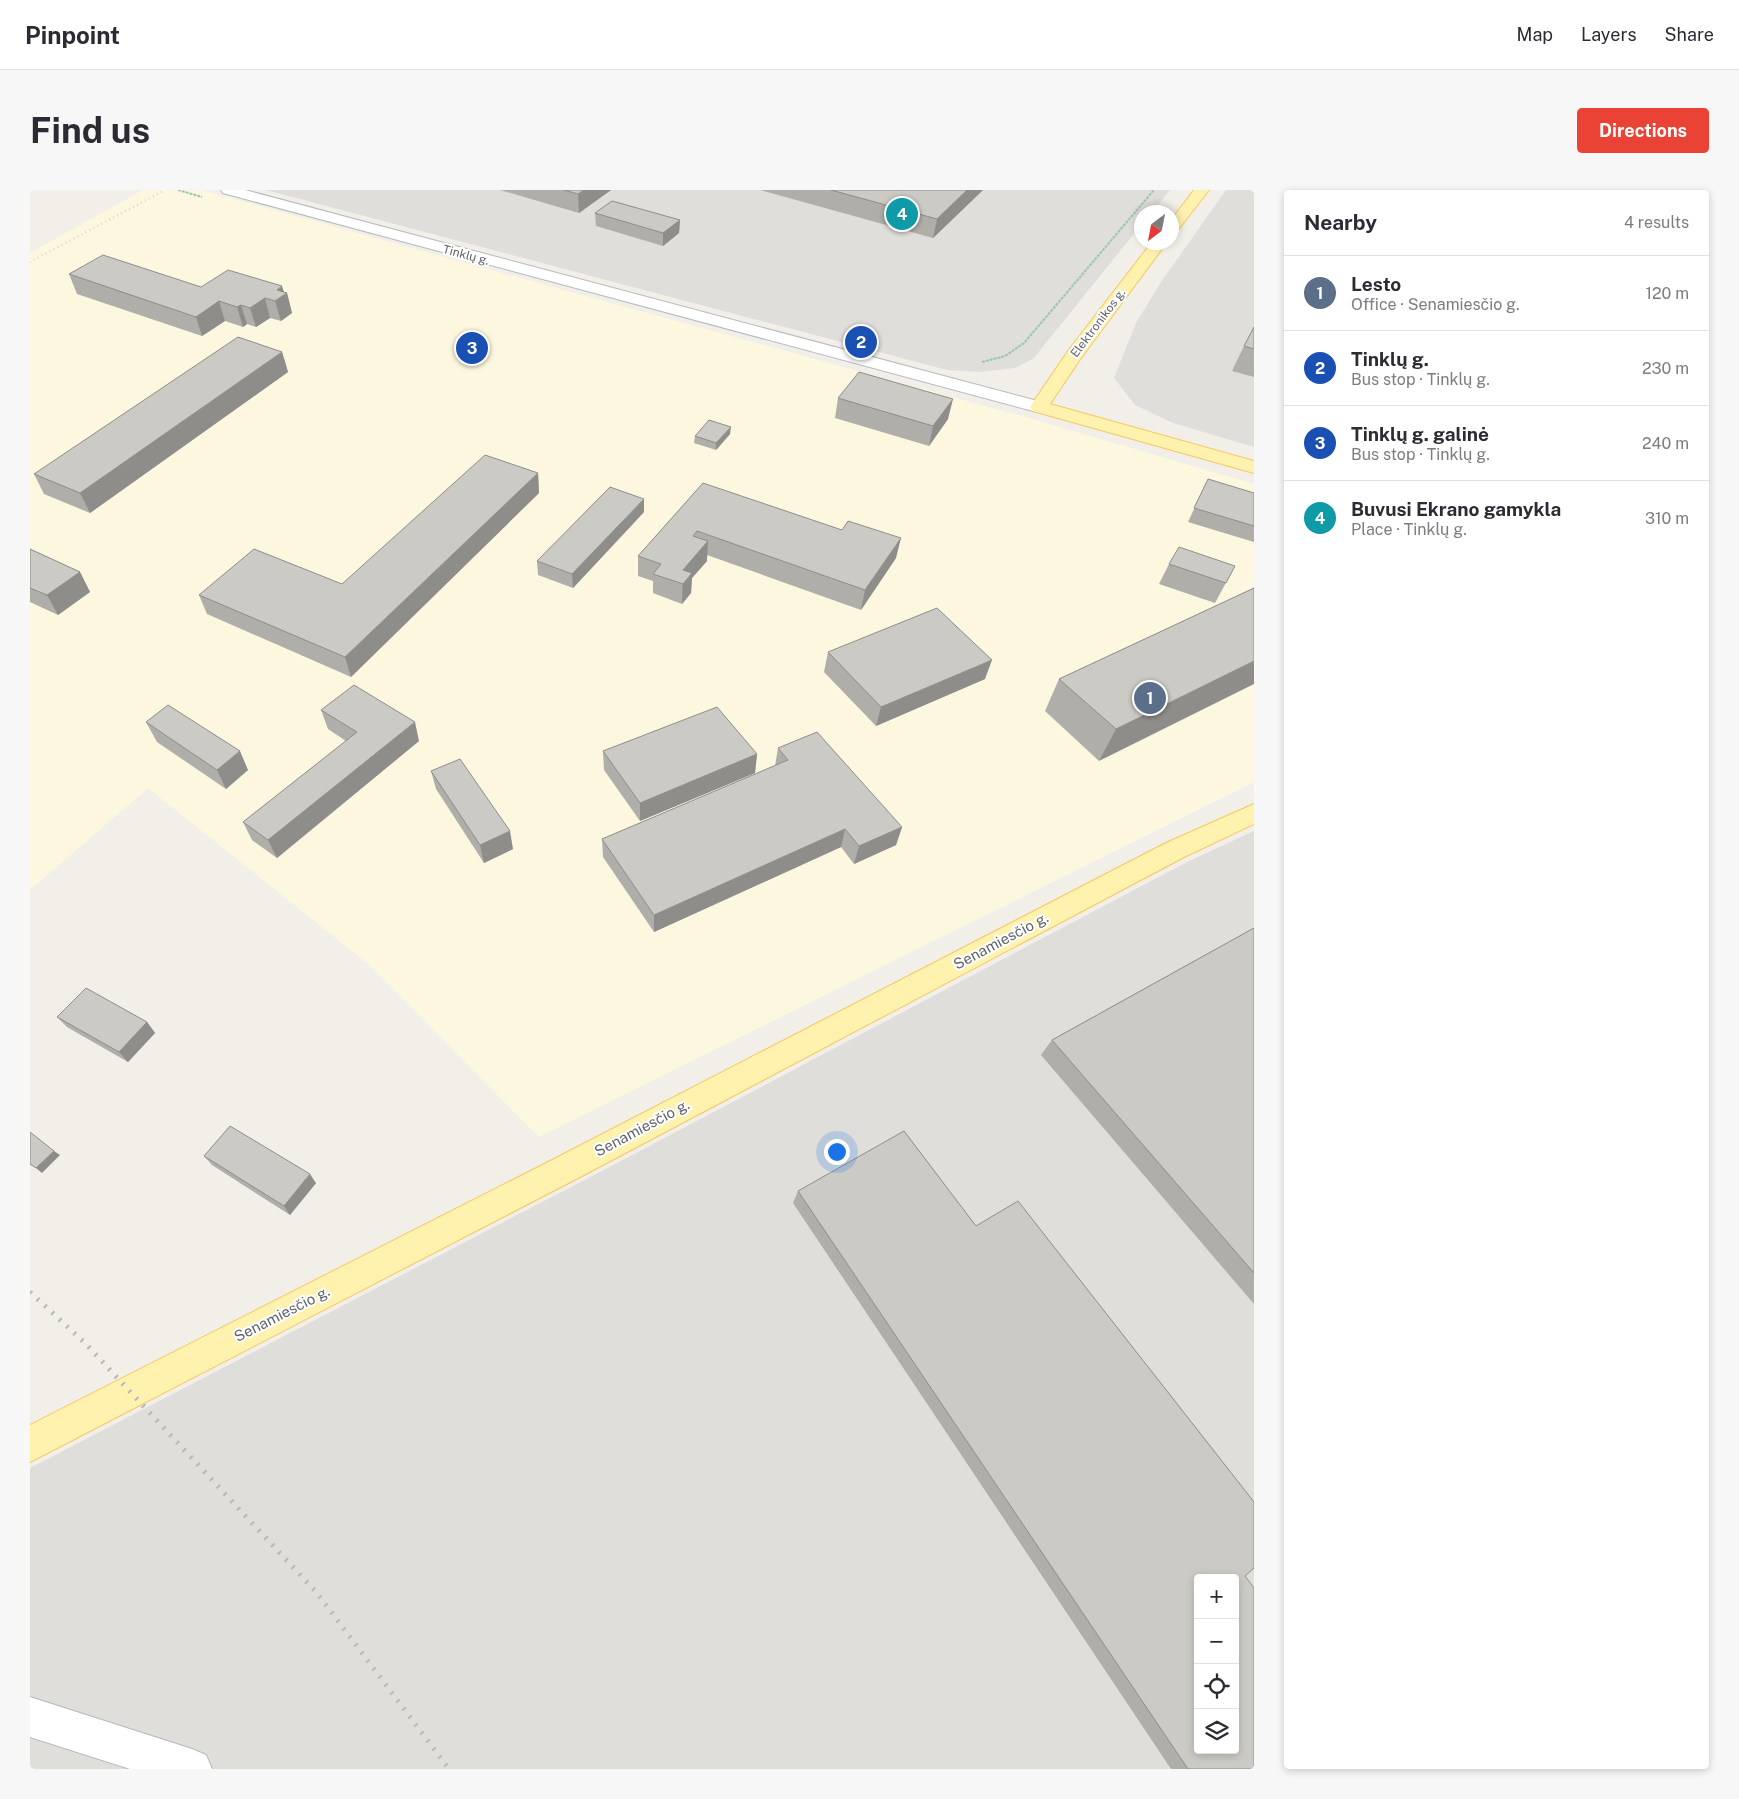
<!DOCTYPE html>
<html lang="en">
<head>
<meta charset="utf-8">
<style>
  body { margin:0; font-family:"Public Sans",sans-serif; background:#f7f7f7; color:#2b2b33 }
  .controls { position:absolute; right:15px; bottom:15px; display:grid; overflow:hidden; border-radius:5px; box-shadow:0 2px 8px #0003 }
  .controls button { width:45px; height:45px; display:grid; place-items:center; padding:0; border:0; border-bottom:1px solid #e1e1e2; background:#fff; color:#2b2b33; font:25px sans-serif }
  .compass { position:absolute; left:1104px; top:15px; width:45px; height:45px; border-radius:50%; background:#fff; box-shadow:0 2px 8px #0003; rotate:212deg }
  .you { position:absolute; left:806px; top:961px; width:18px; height:18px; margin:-12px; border:4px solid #fff; border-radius:50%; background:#1a73e8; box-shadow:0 0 0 8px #1a73e833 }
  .badge { display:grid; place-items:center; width:32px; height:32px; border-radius:50%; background:#ea4335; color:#fff; font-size:16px; font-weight:700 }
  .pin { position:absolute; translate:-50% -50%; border:2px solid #fff; box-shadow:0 1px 5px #0006 }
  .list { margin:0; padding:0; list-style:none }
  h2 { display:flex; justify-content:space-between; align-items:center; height:65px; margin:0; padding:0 20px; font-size:21px }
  h2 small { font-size:16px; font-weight:400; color:#7c7c81 }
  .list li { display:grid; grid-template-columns:32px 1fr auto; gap:15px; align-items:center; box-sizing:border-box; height:75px; padding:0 20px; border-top:1px solid #e1e1e2 }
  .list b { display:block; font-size:19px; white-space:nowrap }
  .list p { margin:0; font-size:16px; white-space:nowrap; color:#7c7c81 }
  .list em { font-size:16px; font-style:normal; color:#7c7c81 }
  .icon { flex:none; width:28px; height:28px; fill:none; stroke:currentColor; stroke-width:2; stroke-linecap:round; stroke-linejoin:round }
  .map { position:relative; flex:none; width:1224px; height:1579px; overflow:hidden; border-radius:5px }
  header { display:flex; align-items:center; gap:30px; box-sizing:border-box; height:70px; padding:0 25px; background:#fff; border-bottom:1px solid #e1e1e2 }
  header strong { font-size:24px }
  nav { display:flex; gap:28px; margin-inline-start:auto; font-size:18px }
  .intro { display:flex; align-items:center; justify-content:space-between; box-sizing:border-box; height:120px; padding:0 30px }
  h1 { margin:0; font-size:35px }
  .button { padding:12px 22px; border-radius:5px; background:#ea4335; color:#fff; font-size:18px; font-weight:700 }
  main { display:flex; gap:30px; padding:0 30px }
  aside { flex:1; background:#fff; border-radius:5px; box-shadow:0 2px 8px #0003 }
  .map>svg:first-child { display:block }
  .commercial { fill:#fef7e0 }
  .industrial { fill:#e0deda; fill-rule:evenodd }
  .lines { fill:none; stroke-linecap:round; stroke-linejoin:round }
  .street-casing { stroke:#b5b8bc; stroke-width:2 }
  .secondary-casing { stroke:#b6babf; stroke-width:2 }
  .primary-casing { stroke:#f2c960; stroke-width:2 }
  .path { stroke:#9cc7a9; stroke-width:2; stroke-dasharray:3 1; stroke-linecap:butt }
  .street { fill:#fff; fill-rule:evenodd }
  .secondary { fill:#fff; fill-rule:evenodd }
  .primary { fill:#fff2af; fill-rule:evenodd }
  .rail-far1 { stroke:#b6b7b8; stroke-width:2.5; stroke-dasharray:0.5 4; stroke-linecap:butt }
  .rail { stroke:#b6b7b8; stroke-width:5; stroke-dasharray:2 8; stroke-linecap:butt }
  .wall { fill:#afaea9 }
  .shaded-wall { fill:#8f8d8a }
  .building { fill:#cccac5; stroke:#8f8d8a; fill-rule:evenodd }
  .labels { text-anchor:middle; stroke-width:4; stroke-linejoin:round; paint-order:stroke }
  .far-street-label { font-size:12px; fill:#5f6368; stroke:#fff }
  .street-label { font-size:15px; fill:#5f6368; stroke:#fff }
</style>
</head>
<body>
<header>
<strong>Pinpoint</strong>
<nav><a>Map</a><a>Layers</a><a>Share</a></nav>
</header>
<div class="intro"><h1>Find us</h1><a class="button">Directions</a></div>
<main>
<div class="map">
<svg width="1224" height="1579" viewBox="0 0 1224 1579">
  <rect width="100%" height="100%" fill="#f1efe8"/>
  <path class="commercial" d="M113,0H171L1002,229L1224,294V592L509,947L337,773L118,598L0,700V63Z"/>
  <g class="industrial">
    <path d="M236,0H1140L1122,22H1112L1111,35L1003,169L985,178L949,182L917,180Z"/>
    <path d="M1196,0H1224V257L1143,233L1105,215L1084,188L1106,133L1131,92Z"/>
    <path d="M1224,641V1579H0V1278L570,982L1159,671ZM1168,1388H1205V1560H1168Z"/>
  </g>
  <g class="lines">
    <g class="street-casing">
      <path id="street" d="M0,1507L162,1559L176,1565L182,1579H100L0,1547Z"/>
    </g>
    <g class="secondary-casing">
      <path id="secondary" d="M191,0H215L1015,213L1018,217L1015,221L1009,222L1003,221L193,3Z"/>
    </g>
    <g class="primary-casing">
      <g id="primary">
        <path d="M1164,0H1179L1147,41L1142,42V29Z"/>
        <path d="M1122,52H1137L1051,168L1020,214L1224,271V283L1003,221L1000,217L1038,161Z"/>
        <path d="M1224,614V634L1154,667L550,987L0,1272V1235L528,967L1136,653Z"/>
      </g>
    </g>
    <g class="path">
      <path d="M148,0L172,7"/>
      <path d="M952,172L975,166L994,153L1124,0"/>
    </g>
    <use href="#street" class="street"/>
    <use href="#secondary" class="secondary"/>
    <use href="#primary" class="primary"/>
    <path class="rail-far1" d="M0,72L135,0"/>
    <path class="rail" d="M0,1102L55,1153L287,1403L419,1579"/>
  </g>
  <g class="wall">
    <path d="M470,0H581L549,23Z"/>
    <path d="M730,0H953L903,48Z"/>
    <path d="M565,23L650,30L649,43L633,56L566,36Z"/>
    <path d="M39,84L171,97L254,102L257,103L262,123L251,131L240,128L226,137L217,134L213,137L195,131L172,146L47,104Z"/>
    <path d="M1224,137V187L1202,181L1214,156Z"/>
    <path d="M252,162L258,182L60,323L14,304L4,284Z"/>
    <path d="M808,208L918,229L899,256L805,228Z"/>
    <path d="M700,244L686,260L664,253L665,246Z"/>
    <path d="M508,283L509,303L321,487L177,424L169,405L312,394Z"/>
    <path d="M1178,289L1224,303V352L1158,332Z"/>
    <path d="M673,293L866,368L831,420L677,365V371L662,388L661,403L652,414L623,403V391L608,386V366Z"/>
    <path d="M614,322L543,398L508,385L507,371Z"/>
    <path d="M0,359L50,382L60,402L28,425L0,412Z"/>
    <path d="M1139,374L1205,376L1185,413L1129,394Z"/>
    <path d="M1224,398L1069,571L1015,521L1029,489Z"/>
    <path d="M798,462L955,489L846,536L794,482Z"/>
    <path d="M291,520L389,551L247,668L222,650L213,632L316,551L298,539Z"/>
    <path d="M116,532L218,580L196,599L127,552Z"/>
    <path d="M748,558L872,637L866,655L824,674L811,657L624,742L573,667L572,649L745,576Z"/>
    <path d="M573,561L727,564L725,583L610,631L574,580Z"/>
    <path d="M401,581L483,659L454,673L406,599Z"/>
    <path d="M1224,738V1114L1011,865L1022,850Z"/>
    <path d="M27,827L117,832L125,843L98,872L37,837Z"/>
    <path d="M174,966L286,993L260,1025L182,975Z"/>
    <path d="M768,1001L946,1036L1215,1386L1224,1579H1141L763,1013Z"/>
  </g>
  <g class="shaded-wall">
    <path d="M554,0H581L549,23L548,4Z"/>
    <path d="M937,0H953L903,48L907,29Z"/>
    <path d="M650,30L649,43L633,56V43Z"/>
    <path d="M252,96L255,105L257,103L262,123L251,131L245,111L247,100Z"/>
    <path d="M235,108L240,128L226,137L220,118Z"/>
    <path d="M189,111L195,131L172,146L166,127Z"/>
    <path d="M211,115L217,134L213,137L207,117Z"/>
    <path d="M252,162L258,182L60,323L50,303Z"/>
    <path d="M923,209L918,229L899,256L903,236Z"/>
    <path d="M701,237L700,244L686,260V253Z"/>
    <path d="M508,283L509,303L321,487L315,467Z"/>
    <path d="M614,309V322L543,398L542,384Z"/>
    <path d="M871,348L866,368L831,420L835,400Z"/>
    <path d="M678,351L677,371L662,388L661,403L652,414L653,380Z"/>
    <path d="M50,382L60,402L28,425L17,405Z"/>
    <path d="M962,470L955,489L846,536L851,517Z"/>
    <path d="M1224,471V494L1069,571L1086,539Z"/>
    <path d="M385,532L389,551L247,668L238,650Z"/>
    <path d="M210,561L218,580L196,599L187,580Z"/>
    <path d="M727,564L725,583L610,631V613Z"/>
    <path d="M872,637L866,655L824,674L829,656Z"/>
    <path d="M815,639L811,657L624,742V725Z"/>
    <path d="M480,641L483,659L454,673L450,655Z"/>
    <path d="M117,832L125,843L98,872L89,862Z"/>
    <path d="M24,961L30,965L12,983L6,978Z"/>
    <path d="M280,984L286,993L260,1025L254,1016Z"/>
  </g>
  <g class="building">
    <path d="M534,0H554L548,4Z"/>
    <path d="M801,0H937L907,29Z"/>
    <path d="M582,11L650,30L633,43L565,23Z"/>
    <path d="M73,65L171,97L198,80L252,96L247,100L257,103L245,111L235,108L220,118L211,115L207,117L189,111L166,127L39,84Z"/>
    <path d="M1224,137V159L1214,156Z"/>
    <path d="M208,147L252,162L50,303L4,284Z"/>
    <path d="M829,182L923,209L903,236L808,208Z"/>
    <path d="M679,230L701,237L686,253L665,246Z"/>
    <path d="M455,265L508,283L315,467L169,405L224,359L312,394Z"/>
    <path d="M1178,289L1224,303V336L1164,318Z"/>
    <path d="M673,293L812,340L818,331L871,348L835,400L667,341L663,346L678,351L653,380L662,383L653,394L623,384L631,374L608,366Z"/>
    <path d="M580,297L614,309L542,384L507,371Z"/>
    <path d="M1149,357L1205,376L1196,393L1139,374Z"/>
    <path d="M0,359L50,382L17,405L0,398Z"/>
    <path d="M1224,398V471L1086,539L1029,489Z"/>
    <path d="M907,418L962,470L851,517L798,462Z"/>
    <path d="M324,495L385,532L238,650L213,632L327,542L291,520Z"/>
    <path d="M138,515L210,561L187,580L116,532Z"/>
    <path d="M687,517L727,564L610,613L573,561Z"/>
    <path d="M787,542L872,637L829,656L815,639L624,725L572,649L758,570L748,558Z"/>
    <path d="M430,569L480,641L450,655L401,581Z"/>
    <path d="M1224,738V1083L1022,850Z"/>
    <path d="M56,798L117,832L89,862L27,827Z"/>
    <path d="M200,936L280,984L254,1016L174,966Z"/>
    <path d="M874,941L946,1036L988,1011L1224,1312V1378L1215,1386L1224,1398V1579H1158L768,1001ZM1168,1388H1205V1560H1168Z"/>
    <path d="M0,942L24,961L6,978L0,974Z"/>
  </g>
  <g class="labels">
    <g class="far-street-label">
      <text transform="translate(436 65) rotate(15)" y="4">Tinklų g.</text>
      <text transform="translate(1068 133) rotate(-53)" y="4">Elektronikos g.</text>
    </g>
    <g class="street-label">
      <text transform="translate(971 751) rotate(-28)" y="5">Senamiesčio g.</text>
      <text transform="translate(612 938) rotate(-28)" y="5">Senamiesčio g.</text>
      <text transform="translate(252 1124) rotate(-27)" y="5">Senamiesčio g.</text>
    </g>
  </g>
</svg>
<div class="controls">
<button>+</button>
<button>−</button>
<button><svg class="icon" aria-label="locate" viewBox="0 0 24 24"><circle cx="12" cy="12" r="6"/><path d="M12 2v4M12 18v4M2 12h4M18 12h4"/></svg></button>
<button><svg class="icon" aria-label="layers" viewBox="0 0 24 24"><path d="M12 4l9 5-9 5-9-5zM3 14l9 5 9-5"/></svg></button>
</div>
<svg class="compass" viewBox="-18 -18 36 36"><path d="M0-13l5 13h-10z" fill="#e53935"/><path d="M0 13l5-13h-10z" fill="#7c7c81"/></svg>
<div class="you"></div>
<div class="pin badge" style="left:1120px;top:508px;background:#5c6f8a">1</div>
<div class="pin badge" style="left:831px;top:152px;background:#1a4fb4">2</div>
<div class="pin badge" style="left:442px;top:158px;background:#1a4fb4">3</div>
<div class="pin badge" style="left:872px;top:24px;background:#0f9aa8">4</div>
</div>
<aside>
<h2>Nearby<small>4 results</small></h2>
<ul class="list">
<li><span class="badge" style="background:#5c6f8a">1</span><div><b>Lesto</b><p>Office · Senamiesčio g.</p></div><em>120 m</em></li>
<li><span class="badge" style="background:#1a4fb4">2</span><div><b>Tinklų g.</b><p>Bus stop · Tinklų g.</p></div><em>230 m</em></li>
<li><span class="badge" style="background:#1a4fb4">3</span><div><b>Tinklų g. galinė</b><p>Bus stop · Tinklų g.</p></div><em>240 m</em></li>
<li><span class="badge" style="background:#0f9aa8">4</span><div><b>Buvusi Ekrano gamykla</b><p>Place · Tinklų g.</p></div><em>310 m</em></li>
</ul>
</aside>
</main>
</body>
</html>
